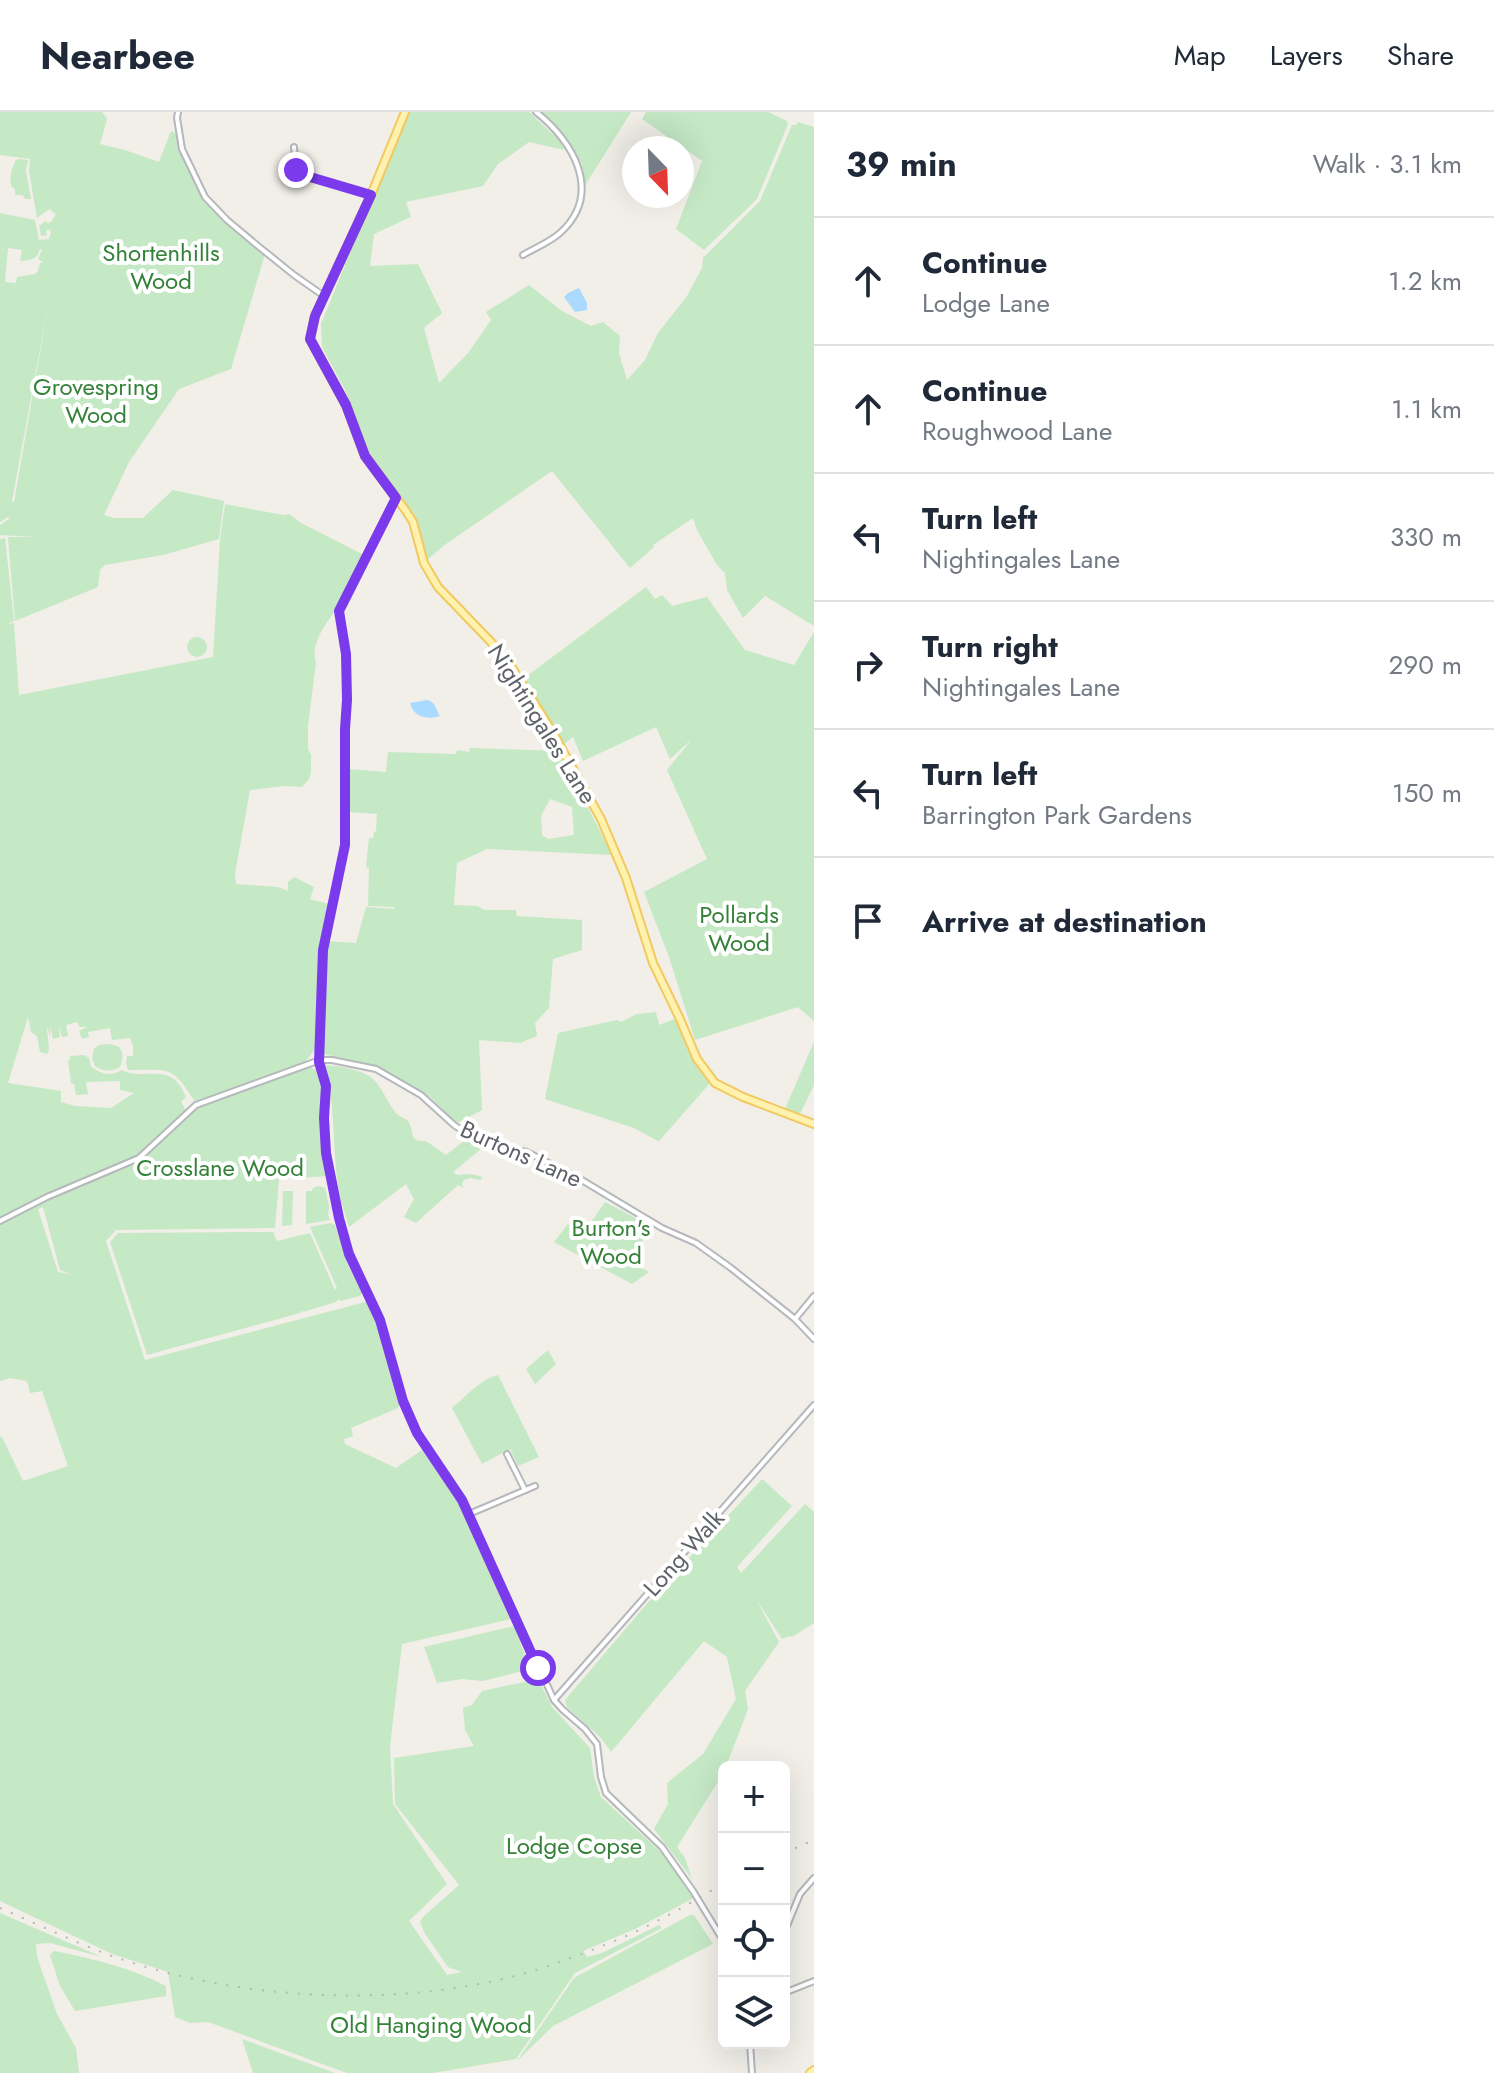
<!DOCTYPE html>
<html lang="en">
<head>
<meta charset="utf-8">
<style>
  body { margin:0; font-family:Jost,sans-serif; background:#f6f6f7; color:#1f2937 }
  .controls { position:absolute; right:24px; bottom:24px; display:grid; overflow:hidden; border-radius:12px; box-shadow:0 8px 32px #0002 }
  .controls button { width:72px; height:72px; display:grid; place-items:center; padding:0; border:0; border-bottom:2px solid #e0e1e3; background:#fff; color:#1f2937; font:40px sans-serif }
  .compass { position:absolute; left:622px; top:24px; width:72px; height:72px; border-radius:50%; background:#fff; box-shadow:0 8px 32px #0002; rotate:157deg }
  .stop { position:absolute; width:24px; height:24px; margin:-18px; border:6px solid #7c3aed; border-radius:50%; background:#fff }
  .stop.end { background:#7c3aed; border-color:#fff; box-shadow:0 2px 8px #0008 }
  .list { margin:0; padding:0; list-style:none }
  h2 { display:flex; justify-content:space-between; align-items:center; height:104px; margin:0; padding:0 32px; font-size:34px }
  h2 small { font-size:26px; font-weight:400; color:#747a83 }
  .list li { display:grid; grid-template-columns:52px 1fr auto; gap:24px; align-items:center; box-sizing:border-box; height:128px; padding:0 32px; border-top:2px solid #e0e1e3 }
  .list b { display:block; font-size:30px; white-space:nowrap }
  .list p { margin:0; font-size:26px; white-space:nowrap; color:#747a83 }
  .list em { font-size:26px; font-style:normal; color:#747a83 }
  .icon { flex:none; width:44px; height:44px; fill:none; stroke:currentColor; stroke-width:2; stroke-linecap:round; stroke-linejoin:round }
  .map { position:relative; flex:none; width:814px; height:1961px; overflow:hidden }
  header { display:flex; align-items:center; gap:48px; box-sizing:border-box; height:112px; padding:0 40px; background:#fff; border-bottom:2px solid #e0e1e3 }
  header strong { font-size:38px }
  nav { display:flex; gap:44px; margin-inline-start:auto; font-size:28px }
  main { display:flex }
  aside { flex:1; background:#fff }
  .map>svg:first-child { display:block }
  .green { fill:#c5e8c5; fill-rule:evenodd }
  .water { fill:#aadaff }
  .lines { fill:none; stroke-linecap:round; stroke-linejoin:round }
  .minor-casing { stroke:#b5b8bc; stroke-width:8 }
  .major-casing { stroke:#f2c960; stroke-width:10 }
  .minor { stroke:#fff; stroke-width:4 }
  .major { stroke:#fff2af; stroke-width:6 }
  .rail { stroke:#b6b7b8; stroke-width:2; stroke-dasharray:2 10; stroke-linecap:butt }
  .route { stroke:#7c3aed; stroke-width:10 }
  .labels { text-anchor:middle; stroke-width:8; stroke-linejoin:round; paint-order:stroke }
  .park-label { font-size:24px; fill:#348238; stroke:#fff }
  .street-label { font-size:24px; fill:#5f6368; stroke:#fff }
</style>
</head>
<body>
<header>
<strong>Nearbee</strong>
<nav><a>Map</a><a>Layers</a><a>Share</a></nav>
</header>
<main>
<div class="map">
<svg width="814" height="1961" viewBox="0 0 814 1961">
  <rect width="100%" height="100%" fill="#f1efe8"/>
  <g class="green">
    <path d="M0,0H102L107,7L100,32L125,38L159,50L171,19L178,23L180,38L203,85L265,142L231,257L179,277L129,350L104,403L114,406H143L173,378L224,389L219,427L163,443L105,453L100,458L98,475L15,509L8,425H35L0,423V413L10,406L8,405L0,410V101L35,108L39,128L49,127L51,120L48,117L46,120L47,123L41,124L39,113H41L45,109L47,111L51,110L56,102L49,97L37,106L29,59L30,47L0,43ZM8,136L22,138L20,149C31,148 37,148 40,137L42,138L38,147L43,150L40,151L38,159L35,162L17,165L16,171L5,170ZM50,183L14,390H13L12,389Z"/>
    <path d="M407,0H529L560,29L564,38L529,30L498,52L483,74L406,90L411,105L374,122L370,154L418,152L442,201L424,216L439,271L468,241L491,208L486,200L529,173L562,199L591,214L603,210L620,224L619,241L627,268L645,248L658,221L687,184L702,156L703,146L760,89L792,13H796L798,10L814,15V514L765,484L743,506L727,478L725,461L717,453L697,418L693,406L653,433L654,435L630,456L552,359L446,432L428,447L414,402L366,337L345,278L322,235L321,212Z"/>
    <path d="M538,0H631L581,80L582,52L553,11Z"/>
    <path d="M646,0H768L787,9L788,12L757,87L704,138L676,117L702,49L642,7Z"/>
    <path d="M19,47L28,48L26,59L31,87H25L23,83H15V77L12,75C8,65 12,57 16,48Z"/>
    <path d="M225,392L283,403L289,402L301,411L364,443C357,459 350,474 341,489C331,507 309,528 316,551L308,613V637L311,643V659L309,667L302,675L284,674L250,678L235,762L236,772L278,775L288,779V770L294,765L314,775L310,787L332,793L325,820L319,932L305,950L196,991C171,953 172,958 128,958L126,952L127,944H133V934L130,926L112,928L110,916L88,920L89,925L82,927L79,919L87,915H80L77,910L66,913L68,924L62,925L59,914L60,925L53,927L50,915V927L48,916H47L49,938L47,942L40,940L37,924L31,920L28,905L8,971L61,979V990L75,994L111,996L134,981L120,978V969L86,970L88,982L76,983L74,972L71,971L68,948H70V944L84,943L89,946L91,955C102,962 110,965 122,958C137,967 161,956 175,968C180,972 183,979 186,985L181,990L186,998L138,1044L50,1081L0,1108V427L5,426L14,509L7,512L14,511L19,583L213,545L220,428Z"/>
    <path d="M646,475L655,487L662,483L672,494L707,485L745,538L794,553L814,520V909L798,895L695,928L669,845L644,780L707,747L667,658L692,627L670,647L656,615L583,649L573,625L563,633L523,567Z"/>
    <circle cx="197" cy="535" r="10"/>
    <path d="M470,636L559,639L612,743L487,737L457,751L454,793L478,794L484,798H516L517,804L582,808V838L553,847L549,896L535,911L537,924L520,931L479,928L482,998L457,1011L430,985L377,956L324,942L327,829L356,831L366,795L394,797V795L368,794L369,756L366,755L369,726H373L374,720L376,719L377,702L347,700L348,657L386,660L388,640L456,642L457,638L469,640ZM550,687L572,695L574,723L548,727L542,723L541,704Z"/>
    <path d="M656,900L659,913L677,906C680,915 682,923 685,931C690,947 700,959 710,971L660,1028L658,1029L634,1016L545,987L558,921L617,908L621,910L637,902Z"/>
    <path d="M814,930V973L799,1004L785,997Z"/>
    <path d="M111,932L119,935C124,942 123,947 120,955C111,960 104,960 95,954L92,946L94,937L99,933Z"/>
    <path d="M324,953C338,954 354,956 367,963C382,971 386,990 397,1002C400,1005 405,1006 408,1009C415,1019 408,1031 426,1029L446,1043L469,1025L486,1033L453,1060L457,1063L471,1062L483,1065L480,1068L470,1066L464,1068L462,1072L464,1076L458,1073L416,1111L404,1105L414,1087L406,1072L349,1115C345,1101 340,1087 338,1072C332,1032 336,992 324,953Z"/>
    <path d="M309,955L319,959C329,993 323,1030 329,1064L279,1067L275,1116L116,1118L106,1129L145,1248L369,1189L382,1224L400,1293L398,1296L351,1316L353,1324L344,1327L345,1332L396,1356L422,1338L451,1377L465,1403L511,1507L402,1532L390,1634L393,1692L447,1772L409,1809L447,1863L462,1860L448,1855L425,1822L420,1810L423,1805L459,1773L395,1692L394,1646L474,1634L465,1618L463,1596L472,1593L482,1579L538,1567L552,1595L590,1636L594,1665L601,1685L664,1743L694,1786L635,1817L583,1839L587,1845L602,1841L659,1813L662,1816L575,1861L516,1947L433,1961H347L208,1910L190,1911L175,1905L168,1860L112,1842L0,1789V1325H2L23,1369L68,1354L42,1279L30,1281L27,1269L10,1266L0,1269V1112L47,1087L141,1048L197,995ZM43,1095L60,1158L72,1163L58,1160L38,1097Z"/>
    <path d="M319,1074L325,1076L329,1094L328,1103L330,1108L306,1112V1079H312L313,1076Z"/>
    <path d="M283,1079H293L292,1113L282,1114Z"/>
    <path d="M605,1090L651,1114L630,1150L649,1160L632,1172L554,1130L568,1112L583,1122Z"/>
    <path d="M330,1111L335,1113L348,1153L362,1180L360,1184L340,1189L339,1187L336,1190L303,1200L302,1198L300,1201L147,1243L110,1130L118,1121L273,1120L277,1129L310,1121L335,1178L337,1176L310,1115Z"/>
    <path d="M548,1238L556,1252L535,1272L526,1257Z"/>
    <path d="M498,1263L539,1345L518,1354L510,1337L482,1352L452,1296C466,1285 480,1267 498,1263Z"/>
    <path d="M762,1367L792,1394L737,1455L741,1461L805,1392L814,1400V1511L792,1525L790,1524L782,1527L756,1487L779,1530L745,1579L748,1597L726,1655H724V1660L677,1735L685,1746L692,1767L654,1717L668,1692L667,1671L703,1642L736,1587L727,1545L704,1529L611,1640L601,1626L567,1595L565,1588L645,1494Z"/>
    <path d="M514,1514L530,1557L483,1569L462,1567L437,1571L424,1535Z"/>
    <path d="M0,1801L102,1845L50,1831L36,1832L37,1845L57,1902L76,1936L79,1961H0Z"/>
    <path d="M690,1803H694L713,1832L553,1914L517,1949L574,1866Z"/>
    <path d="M54,1839C92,1846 131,1856 166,1874V1884L75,1899L60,1874L50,1843Z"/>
    <path d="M242,1927L335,1961H253Z"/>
  </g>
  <g class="water">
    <path d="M579,176L587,191V198L575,200L564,185L568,181Z"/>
    <path d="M427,588C436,590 436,598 440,604C428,608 413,605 410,591Z"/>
  </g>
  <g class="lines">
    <g class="minor-casing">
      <g id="minor">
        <path d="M178,0L177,6L182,37L205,85L227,108L258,134L294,163L324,184"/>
        <path d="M294,35L296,58L300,62L369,83"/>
        <path d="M523,143C535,136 550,130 560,121C604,81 573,29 536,0"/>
        <path d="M320,948L323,838L345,733V617L347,588L346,542L339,499L396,386"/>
        <path d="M319,949L326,974L324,1006L326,1041L339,1106L349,1142L380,1208L403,1289L417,1321L462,1388L554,1588L562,1597L585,1617L597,1632L601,1665L606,1681L662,1735L693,1779L724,1830"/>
        <path d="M0,1109L47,1085L139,1046L196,993L320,948H332L376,957L421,983L454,1013L472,1025L502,1035L527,1040L580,1067L662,1116L696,1131L731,1156L795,1207L814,1227"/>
        <path d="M795,1207L814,1184"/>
        <path d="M507,1342L525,1378"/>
        <path d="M469,1402L535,1374"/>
        <path d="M554,1588L814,1293"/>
        <path d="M784,1821L800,1782L814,1766"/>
        <path d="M784,1881L814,1869"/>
        <path d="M750,1931L752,1961"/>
      </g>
    </g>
    <g class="major-casing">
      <g id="major">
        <path d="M405,0L371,83L315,204L310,227L346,293L365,344L406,399L413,410L424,451L438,475L491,530L511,554L553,621L601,707L626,766L653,851L679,905L697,947L715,971L743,985L814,1012"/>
        <path d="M810,1961L814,1958"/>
      </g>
    </g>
    <use href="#minor" class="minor"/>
    <use href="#major" class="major"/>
    <g class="rail">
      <path d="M784,1741L814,1728"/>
      <path d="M0,1796C37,1812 74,1830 112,1844C244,1891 421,1899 554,1852C582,1842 612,1831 639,1818C668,1804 696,1788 724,1771"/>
    </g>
  </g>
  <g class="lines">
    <path class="route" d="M296,58L300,62L371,83L315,204L310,227L346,293L365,344L396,386L339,499L346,542L347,588L345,617V733L323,838L319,950L326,974L324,1006L326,1041L339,1106L349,1142L380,1208L403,1289L417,1321L462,1388L538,1556"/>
  </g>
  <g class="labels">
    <g class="park-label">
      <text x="161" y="149">Shortenhills<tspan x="161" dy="28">Wood</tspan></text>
      <text x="96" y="283">Grovespring<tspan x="96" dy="28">Wood</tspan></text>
      <text x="739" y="811">Pollards<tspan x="739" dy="28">Wood</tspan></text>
      <text x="220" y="1064">Crosslane Wood</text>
      <text x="611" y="1124">Burton's<tspan x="611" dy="28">Wood</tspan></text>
      <text x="574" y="1742">Lodge Copse</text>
      <text x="431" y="1921">Old Hanging Wood</text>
    </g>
    <g class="street-label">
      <text transform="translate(542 612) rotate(58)" y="8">Nightingales Lane</text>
      <text transform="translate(521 1042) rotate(24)" y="8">Burtons Lane</text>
      <text transform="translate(684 1441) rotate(-48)" y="8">Long Walk</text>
    </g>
  </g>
</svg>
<div class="controls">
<button>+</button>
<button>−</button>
<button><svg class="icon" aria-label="locate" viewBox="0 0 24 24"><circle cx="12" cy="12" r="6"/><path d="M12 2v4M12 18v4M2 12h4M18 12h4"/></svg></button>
<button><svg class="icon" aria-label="layers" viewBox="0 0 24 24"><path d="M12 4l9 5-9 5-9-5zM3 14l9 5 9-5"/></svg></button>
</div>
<svg class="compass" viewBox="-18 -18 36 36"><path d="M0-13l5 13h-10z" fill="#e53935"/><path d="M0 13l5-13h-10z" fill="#747a83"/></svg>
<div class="stop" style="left:538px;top:1556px"></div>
<div class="stop end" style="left:296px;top:58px"></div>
</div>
<aside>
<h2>39 min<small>Walk · 3.1 km</small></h2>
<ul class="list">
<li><svg class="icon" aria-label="ahead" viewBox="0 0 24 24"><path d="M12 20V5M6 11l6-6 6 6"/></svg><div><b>Continue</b><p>Lodge Lane</p></div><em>1.2 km</em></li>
<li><svg class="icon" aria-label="ahead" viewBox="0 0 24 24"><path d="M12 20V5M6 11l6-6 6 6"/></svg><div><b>Continue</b><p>Roughwood Lane</p></div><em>1.1 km</em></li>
<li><svg class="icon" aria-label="left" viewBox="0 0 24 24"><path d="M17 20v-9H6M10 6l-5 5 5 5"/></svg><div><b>Turn left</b><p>Nightingales Lane</p></div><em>330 m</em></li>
<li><svg class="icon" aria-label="right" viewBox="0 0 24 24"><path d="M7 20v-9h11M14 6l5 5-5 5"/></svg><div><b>Turn right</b><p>Nightingales Lane</p></div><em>290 m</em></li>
<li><svg class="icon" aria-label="left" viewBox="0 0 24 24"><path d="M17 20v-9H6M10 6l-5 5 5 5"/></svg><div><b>Turn left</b><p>Barrington Park Gardens</p></div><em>150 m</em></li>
<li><svg class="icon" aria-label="arrive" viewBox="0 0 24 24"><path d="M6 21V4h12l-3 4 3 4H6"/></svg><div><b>Arrive at destination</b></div></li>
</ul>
</aside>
</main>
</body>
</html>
